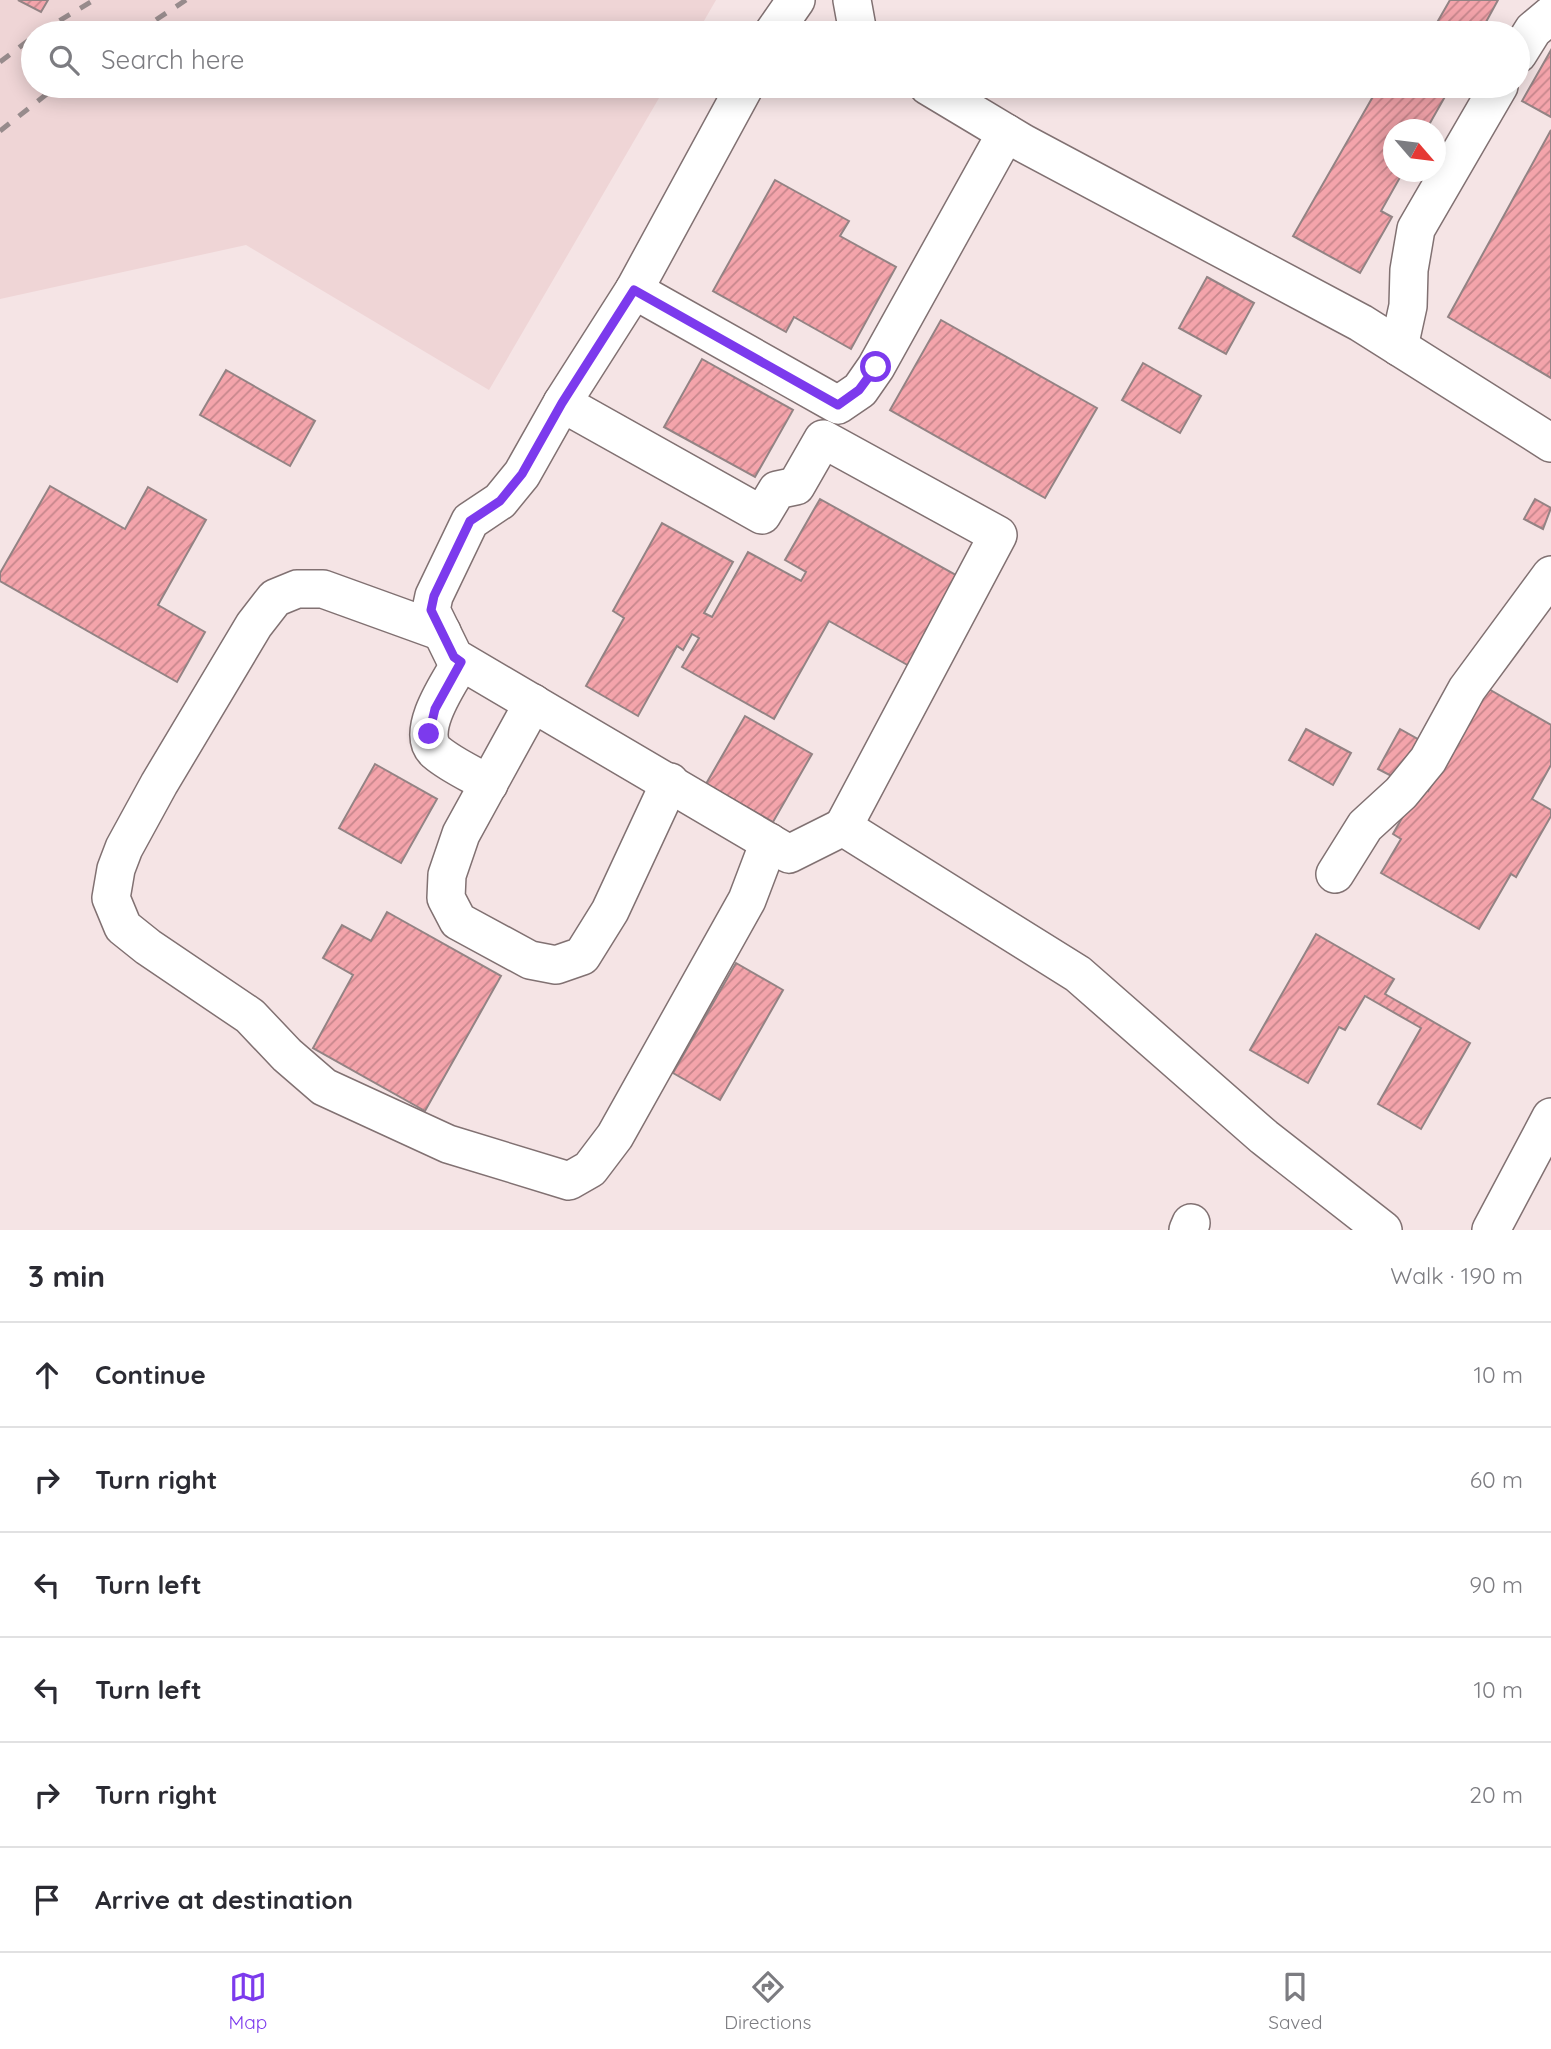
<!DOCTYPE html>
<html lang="en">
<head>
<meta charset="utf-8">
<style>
  body { margin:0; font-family:Quicksand,sans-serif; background:#f2f2f3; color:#2b2b33 }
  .compass { position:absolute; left:1383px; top:119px; width:63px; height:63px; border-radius:50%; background:#fff; box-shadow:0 4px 18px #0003; rotate:118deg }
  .stop { position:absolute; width:21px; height:21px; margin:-16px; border:5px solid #7c3aed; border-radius:50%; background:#fff }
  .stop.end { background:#7c3aed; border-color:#fff; box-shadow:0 2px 7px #0008 }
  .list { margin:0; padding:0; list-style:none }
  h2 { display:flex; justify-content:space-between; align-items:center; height:91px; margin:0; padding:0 28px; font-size:30px }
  h2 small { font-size:23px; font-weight:400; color:#7c7c81 }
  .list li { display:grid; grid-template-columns:46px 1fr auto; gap:21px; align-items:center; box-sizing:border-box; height:105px; padding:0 28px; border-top:2px solid #e1e1e2 }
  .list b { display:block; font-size:26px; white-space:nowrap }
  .list em { font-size:23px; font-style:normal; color:#7c7c81 }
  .icon { flex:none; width:38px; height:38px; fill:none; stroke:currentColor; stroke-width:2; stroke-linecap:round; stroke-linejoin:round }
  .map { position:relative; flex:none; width:1551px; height:1230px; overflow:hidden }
  .search { position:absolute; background:#fff; box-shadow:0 4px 18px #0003; left:21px; right:21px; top:21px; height:77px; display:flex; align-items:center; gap:18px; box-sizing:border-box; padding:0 24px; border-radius:38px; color:#7c7c81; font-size:26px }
  .sheet { height:721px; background:#fff }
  nav { display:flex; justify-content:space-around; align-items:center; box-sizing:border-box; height:98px; border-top:2px solid #e1e1e2; background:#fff; font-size:19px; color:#7c7c81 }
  nav a { display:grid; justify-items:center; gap:4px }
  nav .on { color:#7c3aed }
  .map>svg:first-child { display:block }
  .built { fill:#efd5d6 }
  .building { fill:url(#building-hatch); stroke:#938384; stroke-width:2 }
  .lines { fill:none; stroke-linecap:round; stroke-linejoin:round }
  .minor-casing { stroke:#817172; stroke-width:40 }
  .minor { stroke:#fff; stroke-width:37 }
  .rail { stroke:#978b8c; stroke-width:5; stroke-dasharray:12 12; stroke-linecap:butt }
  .route { stroke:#7c3aed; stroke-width:9 }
</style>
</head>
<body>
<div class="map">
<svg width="1551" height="1230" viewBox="0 0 1551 1230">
  <defs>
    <pattern id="building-hatch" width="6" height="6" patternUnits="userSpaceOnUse" patternTransform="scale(1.75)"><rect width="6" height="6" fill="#f4a4ab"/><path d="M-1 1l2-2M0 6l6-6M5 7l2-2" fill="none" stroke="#c6868c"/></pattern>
  </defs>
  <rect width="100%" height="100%" fill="#f5e4e5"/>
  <path class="built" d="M0,0H716L697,33H33V86H666L489,390L246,245L0,299Z"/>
  <g class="building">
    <path d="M18,0H48L41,12Z"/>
    <path d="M1450,0H1498L1480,33H1431Z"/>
    <path d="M1551,50V117L1522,101Z"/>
    <path d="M1379,86H1451L1426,130H1394V172H1403L1381,211L1392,217L1360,273L1293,236Z"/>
    <path d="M1551,130V378L1448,317Z"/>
    <path d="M775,180L849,221L840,236L896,267L851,349L794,317L786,332L713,291Z"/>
    <path d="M1207,277L1254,303L1226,354L1179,328Z"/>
    <path d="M941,320L1097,408L1045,498L890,410Z"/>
    <path d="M702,359L793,410L755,477L664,427Z"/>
    <path d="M1143,363L1201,396L1180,433L1122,400Z"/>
    <path d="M226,370L315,421L290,466L200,415Z"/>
    <path d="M50,486L125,529L148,487L206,520L158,605L205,632L177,682L0,581V573Z"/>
    <path d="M820,499L961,578L911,667L829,621L774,719L682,667L699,638L692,634L683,650L677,646L638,716L586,686L624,618L613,611L662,523L733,562L704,613L712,617L748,552L801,581L806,572L785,560Z"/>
    <path d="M1535,499L1551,508L1543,529L1524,519Z"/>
    <path d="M1487,688L1551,725V765L1532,799L1551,810V816L1516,877L1511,874L1479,929L1381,873L1401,839L1393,834L1420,786L1428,791Z"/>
    <path d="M745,716L812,754L773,822L706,784Z"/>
    <path d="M1306,729L1351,753L1333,785L1289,760Z"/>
    <path d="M1400,729L1423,742L1401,781L1378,769Z"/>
    <path d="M375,764L437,799L401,863L339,828Z"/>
    <path d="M387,912L501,976L425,1111L313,1048L353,975L323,958L342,925L371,941Z"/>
    <path d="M1316,934L1394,979L1385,994L1470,1043L1421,1129L1378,1104L1421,1028L1365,996L1345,1030L1339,1027L1308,1083L1250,1050Z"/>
    <path d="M736,963L783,990L720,1100L673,1073Z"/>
  </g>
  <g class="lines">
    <g class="minor-casing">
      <g id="minor">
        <path d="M852,0L858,33"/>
        <path d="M773,33L796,0"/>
        <path d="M1518,54L1533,30L1551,15"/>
        <path d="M745,86L634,290L838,405L860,390L876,367L1006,133"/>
        <path d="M928,86L1023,143L1361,323L1551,443"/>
        <path d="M634,290L562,403L522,474L500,501L470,521L434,596L431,610L454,657L789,854L843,827L1078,974L1264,1137L1383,1230"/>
        <path d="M1399,347L1408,306L1409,270L1416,229L1499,86"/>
        <path d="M562,403L762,515L777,490L796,486L823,439L998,535L843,827"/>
        <path d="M442,632L323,589H297L275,598L254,625L159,784L124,848L116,869L111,898L123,927L148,947L250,1016L287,1055L324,1087L448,1144L569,1181L590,1169L615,1136L747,900L769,842"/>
        <path d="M461,662C450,681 414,732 436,752C451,765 472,774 489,784"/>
        <path d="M533,703L461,834L447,875L446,898L458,921L530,960L556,965L582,956L610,911L670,782"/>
        <path d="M1335,874L1365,826L1401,793L1428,760L1467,689L1551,575"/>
        <path d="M1188,1230L1191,1223"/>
        <path d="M1491,1230L1551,1117"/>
      </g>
    </g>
    <use href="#minor" class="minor"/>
    <g class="rail">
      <path d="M39,33L94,0"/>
      <path d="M136,33L186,0"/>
      <path d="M0,62L33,37"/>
      <path d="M0,131L57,86"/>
    </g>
  </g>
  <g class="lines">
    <path class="route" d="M429,734L435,709L461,662L454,657L431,610L434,596L470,521L500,501L522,474L562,403L634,290L838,405L859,390L876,367"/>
  </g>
</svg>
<svg class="compass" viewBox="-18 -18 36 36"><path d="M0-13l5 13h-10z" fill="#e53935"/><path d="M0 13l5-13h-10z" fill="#7c7c81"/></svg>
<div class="stop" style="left:876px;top:367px"></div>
<div class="stop end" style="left:429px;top:734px"></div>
<div class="search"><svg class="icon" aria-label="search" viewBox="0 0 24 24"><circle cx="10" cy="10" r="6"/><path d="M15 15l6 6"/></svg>Search here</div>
</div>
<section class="sheet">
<h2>3 min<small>Walk · 190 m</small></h2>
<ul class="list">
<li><svg class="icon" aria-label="ahead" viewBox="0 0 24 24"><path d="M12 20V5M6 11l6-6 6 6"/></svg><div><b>Continue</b></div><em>10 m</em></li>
<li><svg class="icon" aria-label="right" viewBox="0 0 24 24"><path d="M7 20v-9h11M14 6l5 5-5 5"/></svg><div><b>Turn right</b></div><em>60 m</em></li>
<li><svg class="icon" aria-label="left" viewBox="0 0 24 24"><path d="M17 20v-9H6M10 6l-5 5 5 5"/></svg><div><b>Turn left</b></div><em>90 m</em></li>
<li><svg class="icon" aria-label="left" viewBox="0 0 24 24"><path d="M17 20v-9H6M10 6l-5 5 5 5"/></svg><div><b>Turn left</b></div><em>10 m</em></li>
<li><svg class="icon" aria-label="right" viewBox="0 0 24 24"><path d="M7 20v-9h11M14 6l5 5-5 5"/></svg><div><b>Turn right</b></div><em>20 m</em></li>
<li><svg class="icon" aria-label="arrive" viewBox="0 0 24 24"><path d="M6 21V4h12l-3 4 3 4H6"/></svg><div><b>Arrive at destination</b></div></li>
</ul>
</section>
<nav>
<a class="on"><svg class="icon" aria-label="map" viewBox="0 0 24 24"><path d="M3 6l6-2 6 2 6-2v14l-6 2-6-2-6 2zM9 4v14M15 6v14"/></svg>Map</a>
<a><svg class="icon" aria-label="directions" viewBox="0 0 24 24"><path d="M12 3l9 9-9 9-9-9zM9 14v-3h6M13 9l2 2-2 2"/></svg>Directions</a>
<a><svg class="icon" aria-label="saved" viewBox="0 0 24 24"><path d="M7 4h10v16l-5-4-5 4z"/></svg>Saved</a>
</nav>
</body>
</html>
